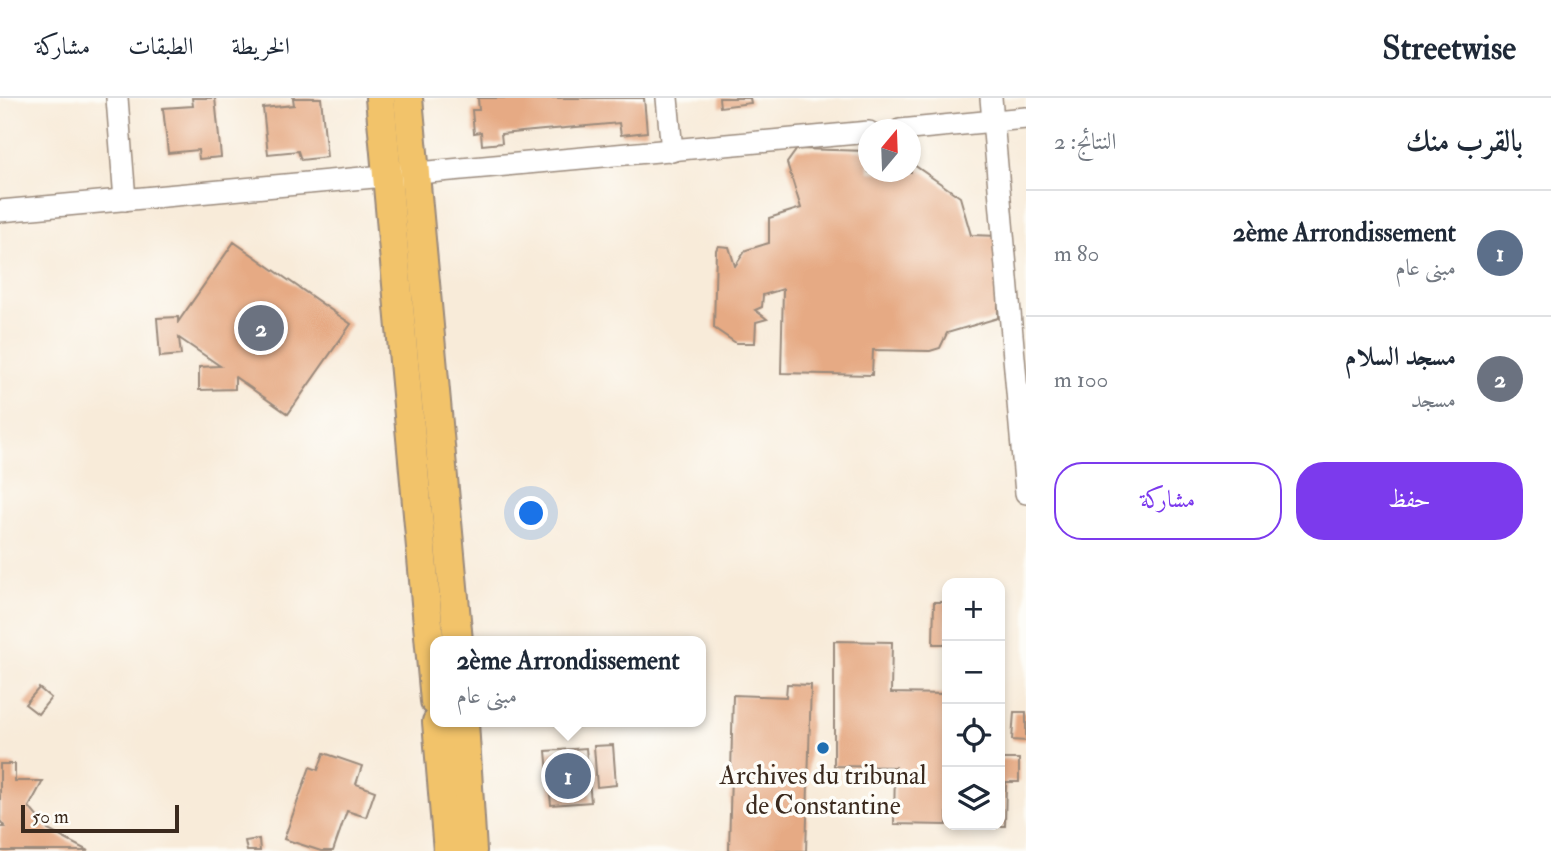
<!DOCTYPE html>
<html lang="ar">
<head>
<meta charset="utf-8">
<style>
  body { margin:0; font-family:"IM FELL Double Pica",Amiri,serif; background:#f2f2f3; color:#1f2937; direction:rtl }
  .controls { position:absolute; right:21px; bottom:21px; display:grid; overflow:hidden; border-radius:14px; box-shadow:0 4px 10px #0003 }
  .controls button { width:63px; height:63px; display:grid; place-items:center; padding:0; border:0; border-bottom:2px solid #e0e1e3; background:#fff; color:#1f2937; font:35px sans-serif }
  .compass { position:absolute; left:858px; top:21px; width:63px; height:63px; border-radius:50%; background:#fff; box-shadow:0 4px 10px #0003; rotate:19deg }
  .scale { position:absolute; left:21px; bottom:18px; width:158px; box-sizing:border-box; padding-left:7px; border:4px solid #3b2a1e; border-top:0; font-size:19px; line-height:24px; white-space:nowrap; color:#3b2a1e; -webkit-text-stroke:5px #fdfcf7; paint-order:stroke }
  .you { position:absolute; left:532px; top:416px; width:24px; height:24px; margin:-18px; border:5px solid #fff; border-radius:50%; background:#1a73e8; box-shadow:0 0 0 10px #1a73e833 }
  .badge { display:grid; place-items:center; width:46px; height:46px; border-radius:50%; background:#7c3aed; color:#fff; font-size:23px; font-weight:700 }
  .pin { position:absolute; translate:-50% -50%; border:4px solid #fff; box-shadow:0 2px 7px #0006 }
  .popup { position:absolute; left:430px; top:538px; width:276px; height:91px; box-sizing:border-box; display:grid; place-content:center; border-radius:14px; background:#fff; filter:drop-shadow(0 2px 5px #0005); font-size:23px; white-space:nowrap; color:#747a83 }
  .popup b { font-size:26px; color:#1f2937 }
  .popup::after { content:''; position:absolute; left:50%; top:100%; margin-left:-14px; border:14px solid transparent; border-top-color:#fff }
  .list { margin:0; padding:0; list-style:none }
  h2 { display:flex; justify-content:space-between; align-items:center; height:91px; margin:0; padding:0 28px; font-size:30px }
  h2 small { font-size:23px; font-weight:400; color:#747a83 }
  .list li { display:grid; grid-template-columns:46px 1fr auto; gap:21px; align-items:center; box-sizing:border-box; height:126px; padding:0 28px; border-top:2px solid #e0e1e3 }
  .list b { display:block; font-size:26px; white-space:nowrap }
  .list p { margin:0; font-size:23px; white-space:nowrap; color:#747a83 }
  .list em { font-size:23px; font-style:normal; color:#747a83 }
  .actions { display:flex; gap:14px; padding:21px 28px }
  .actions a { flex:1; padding:16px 0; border:2px solid #7c3aed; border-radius:28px; text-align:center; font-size:24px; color:#7c3aed }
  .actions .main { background:#7c3aed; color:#fff }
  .icon { flex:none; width:38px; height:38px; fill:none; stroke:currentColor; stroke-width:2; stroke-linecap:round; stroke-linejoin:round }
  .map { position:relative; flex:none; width:1026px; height:753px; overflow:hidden; direction:ltr }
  header { display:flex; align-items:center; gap:42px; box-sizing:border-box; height:98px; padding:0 35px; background:#fff; border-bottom:2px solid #e0e1e3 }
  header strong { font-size:33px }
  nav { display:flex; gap:38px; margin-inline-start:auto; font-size:24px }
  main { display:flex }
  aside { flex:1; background:#fff }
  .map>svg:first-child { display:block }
  .building { fill:#e6aa84 }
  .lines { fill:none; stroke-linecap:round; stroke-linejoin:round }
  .minor-casing { stroke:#9a8a7c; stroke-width:24 }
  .major-casing { stroke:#9a8a7c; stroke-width:32 }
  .minor { stroke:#fff; stroke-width:21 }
  .major { stroke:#f2c36a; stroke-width:28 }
  .poi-dot { fill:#1f6fb2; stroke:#fdfcf7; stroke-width:2.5 }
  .labels { text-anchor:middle; stroke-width:7; stroke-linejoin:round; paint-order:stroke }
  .poi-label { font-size:26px; fill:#3b2a1e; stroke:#fdfcf7 }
</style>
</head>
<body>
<header>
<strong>Streetwise</strong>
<nav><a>الخريطة</a><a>الطبقات</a><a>مشاركة</a></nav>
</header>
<main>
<aside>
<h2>بالقرب منك<small>النتائج: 2</small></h2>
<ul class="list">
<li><span class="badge" style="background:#5c6f8a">1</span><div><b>2ème Arrondissement</b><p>مبنى عام</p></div><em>80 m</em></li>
<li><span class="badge" style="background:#6b7280">2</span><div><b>مسجد السلام</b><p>مسجد</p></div><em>100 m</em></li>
</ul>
<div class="actions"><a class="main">حفظ</a><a>مشاركة</a></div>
</aside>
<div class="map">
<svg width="1026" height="753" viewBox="0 0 1026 753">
  <rect width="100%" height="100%" fill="#fdfcf7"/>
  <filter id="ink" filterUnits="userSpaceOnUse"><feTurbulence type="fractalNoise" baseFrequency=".0143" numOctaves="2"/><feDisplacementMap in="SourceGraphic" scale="14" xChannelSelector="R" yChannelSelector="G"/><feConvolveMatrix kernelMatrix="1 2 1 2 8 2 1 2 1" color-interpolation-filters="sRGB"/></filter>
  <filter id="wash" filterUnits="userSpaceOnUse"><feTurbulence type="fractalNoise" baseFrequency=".00686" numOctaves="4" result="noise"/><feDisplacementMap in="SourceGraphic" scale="28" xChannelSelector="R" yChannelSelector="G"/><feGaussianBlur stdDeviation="1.57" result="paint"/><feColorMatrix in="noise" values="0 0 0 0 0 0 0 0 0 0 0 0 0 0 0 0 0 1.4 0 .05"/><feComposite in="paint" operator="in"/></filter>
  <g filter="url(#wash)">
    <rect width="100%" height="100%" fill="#f8ebd9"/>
    <g id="blocks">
      <g class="building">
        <path d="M192,0H215L221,59L199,61L198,52L168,55L163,10L193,8Z"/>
        <path d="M293,0H321L327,59L301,62L298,53L268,56L263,10L294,7Z"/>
        <path d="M478,0H644L647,34L621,37L619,25L501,36L502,45L482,47L481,34L474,35L472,12H479Z"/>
        <path d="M719,0H750L751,5L720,9Z"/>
        <path d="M797,51L869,53V74H911V65L960,99L971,137L998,138V220L947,235L940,250L930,253L873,252L872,277L781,275L783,191L763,197L762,209L755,212L767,221L756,224L755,245H736L714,230L716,152L718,148L729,149L735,168L746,152L769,145V120L801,110L787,65Z"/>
        <path d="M234,144L351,226L288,316L235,279V291L199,292V269L220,268L179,240L181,257L160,259L157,220L178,219V224Z"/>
        <path d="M934,504H947V546H933Z"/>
        <path d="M1000,506H1003L1002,539H1000Z"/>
        <path d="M834,543L892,544L891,595L947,596V727L894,726L895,669L834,668Z"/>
        <path d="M787,586L811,587L806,753H729L733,597L786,599Z"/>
        <path d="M39,590L51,600L38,616L25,606Z"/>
        <path d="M1014,614H1026V643L1012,642Z"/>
        <path d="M613,647L616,687L597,689L594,648Z"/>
        <path d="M586,650L591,704L551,707L546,653Z"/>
        <path d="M324,655L362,668L356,686L375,693L366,719L347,713L333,753H321L284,741L310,669L318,672Z"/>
        <path d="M1000,661H1019V684H1006L1005,728H1000Z"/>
        <path d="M0,666H15V683H43L29,709L48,732L88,753H0V729H5L0,723Z"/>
        <path d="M259,741L260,753H247L245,743Z"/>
      </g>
    </g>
  </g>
  <g filter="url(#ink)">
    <use href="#blocks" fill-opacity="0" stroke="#9a8a7c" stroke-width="2"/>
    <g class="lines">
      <g class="minor-casing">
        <g id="minor">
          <path d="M117,0L125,102"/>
          <path d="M667,0L672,53"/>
          <path d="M991,0L1026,395"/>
          <path d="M900,32L1026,20"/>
          <path d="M0,113L869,34"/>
        </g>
      </g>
      <g class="major-casing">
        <g id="major">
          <path d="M380,0L435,603"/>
          <path d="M408,0L458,543"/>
          <path d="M437,624L448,753"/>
          <path d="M464,624L472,753"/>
        </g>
      </g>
      <use href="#minor" class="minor"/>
      <use href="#major" class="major"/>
    </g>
  </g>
  <circle class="poi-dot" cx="823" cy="650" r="7"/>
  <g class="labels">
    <g class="poi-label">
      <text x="823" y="686">Archives du tribunal<tspan x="823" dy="30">de Constantine</tspan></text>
    </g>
  </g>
</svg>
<div class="controls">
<button>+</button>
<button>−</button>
<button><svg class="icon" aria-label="locate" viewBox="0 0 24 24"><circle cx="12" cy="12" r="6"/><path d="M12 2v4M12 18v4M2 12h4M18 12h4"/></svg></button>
<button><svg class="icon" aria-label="layers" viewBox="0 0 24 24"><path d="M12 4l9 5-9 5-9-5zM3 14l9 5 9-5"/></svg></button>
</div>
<svg class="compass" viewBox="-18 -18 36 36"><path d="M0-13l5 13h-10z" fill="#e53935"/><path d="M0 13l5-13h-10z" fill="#747a83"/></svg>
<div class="scale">50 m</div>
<div class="you"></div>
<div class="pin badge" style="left:568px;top:678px;background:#5c6f8a">1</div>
<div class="popup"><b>2ème Arrondissement</b>مبنى عام</div>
<div class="pin badge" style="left:261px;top:230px;background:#6b7280">2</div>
</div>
</main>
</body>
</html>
